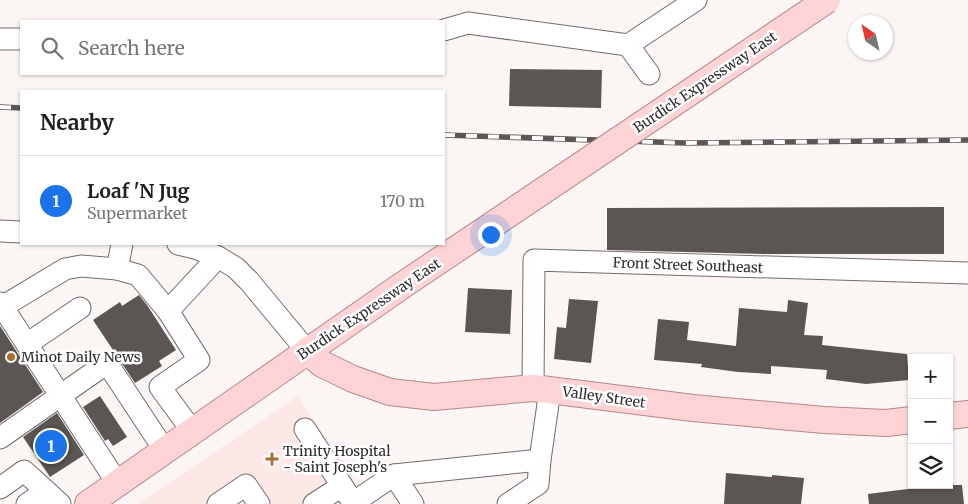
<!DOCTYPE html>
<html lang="en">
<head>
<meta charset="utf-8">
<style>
  body { margin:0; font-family:Merriweather,serif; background:#f6f6f6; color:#222 }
  .controls { position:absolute; right:15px; bottom:15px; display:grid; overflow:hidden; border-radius:0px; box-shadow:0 1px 4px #0004 }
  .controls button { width:45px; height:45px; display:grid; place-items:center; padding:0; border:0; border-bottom:1px solid #e0e0e0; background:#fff; color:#222; font:25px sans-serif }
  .compass { position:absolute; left:848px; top:15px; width:45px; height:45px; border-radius:50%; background:#fff; box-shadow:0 1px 4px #0004; rotate:326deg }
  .you { position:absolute; left:490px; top:234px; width:18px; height:18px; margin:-12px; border:4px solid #fff; border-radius:50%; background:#1a73e8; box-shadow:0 0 0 8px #1a73e833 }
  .badge { display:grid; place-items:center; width:32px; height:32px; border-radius:50%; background:#1a73e8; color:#fff; font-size:16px; font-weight:700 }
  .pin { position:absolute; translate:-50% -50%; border:2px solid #fff; box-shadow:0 1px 5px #0006 }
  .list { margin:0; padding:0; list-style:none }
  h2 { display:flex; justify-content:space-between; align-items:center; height:65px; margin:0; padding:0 20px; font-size:21px }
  h2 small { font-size:16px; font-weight:400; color:#767676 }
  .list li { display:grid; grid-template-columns:32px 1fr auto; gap:15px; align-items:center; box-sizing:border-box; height:90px; padding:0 20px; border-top:1px solid #e0e0e0 }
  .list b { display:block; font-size:19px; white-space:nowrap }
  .list p { margin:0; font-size:16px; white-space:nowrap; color:#767676 }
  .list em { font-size:16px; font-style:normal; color:#767676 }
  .icon { flex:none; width:28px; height:28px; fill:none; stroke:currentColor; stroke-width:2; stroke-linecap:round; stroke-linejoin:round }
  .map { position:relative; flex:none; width:968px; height:504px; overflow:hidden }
  .search { position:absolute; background:#fff; box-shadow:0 1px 4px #0004; left:20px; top:20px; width:425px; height:55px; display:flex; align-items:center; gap:12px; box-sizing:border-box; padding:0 18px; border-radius:0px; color:#767676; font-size:19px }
  .panel { position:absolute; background:#fff; box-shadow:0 1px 4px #0004; left:20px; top:90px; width:425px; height:155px; border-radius:0px }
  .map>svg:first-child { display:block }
  .medical { fill:#fde7e7 }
  .building { fill:#5b5554 }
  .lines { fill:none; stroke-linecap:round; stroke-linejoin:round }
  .minor-casing { stroke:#726d6b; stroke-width:23 }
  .major-casing { stroke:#b58689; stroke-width:28 }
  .minor { stroke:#fff; stroke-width:21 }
  .major { stroke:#fdd3d6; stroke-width:26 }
  .rail-casing { stroke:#5a5856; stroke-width:5.5 }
  .rail { stroke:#fff; stroke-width:4; stroke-dasharray:11; stroke-linecap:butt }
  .major-bridge-casing { stroke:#b58689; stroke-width:28; stroke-linecap:butt }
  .major-bridge { stroke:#fdd3d6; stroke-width:26 }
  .poi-dot { fill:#aa7030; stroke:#fff; stroke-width:2 }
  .labels { text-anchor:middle; stroke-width:5; stroke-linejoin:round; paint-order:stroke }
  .street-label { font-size:14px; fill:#312f2e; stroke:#fff }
  .poi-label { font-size:14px; fill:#312f2e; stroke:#fff; text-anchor:start }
</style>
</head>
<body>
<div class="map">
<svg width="968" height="504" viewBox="0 0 968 504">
  <rect width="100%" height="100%" fill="#fbf6f3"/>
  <path class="medical" d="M298,396L371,504H137Z"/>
  <g class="building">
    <path d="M510,69L602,70L601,108L509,106Z"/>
    <path d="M944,207V254H767L607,250V208Z"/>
    <path d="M468,288L512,290L510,334L465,332Z"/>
    <path d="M139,295L147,305L176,350L159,361L162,366L135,383L93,320L120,302L122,306Z"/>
    <path d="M569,299L598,301L591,363L554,359L557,327L566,328Z"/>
    <path d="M788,300L808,303L804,335L823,336L822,345L907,354L909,380L866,384L826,379L827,370L771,366V374L738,372L701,367L702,364L654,360L658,319L689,322L687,340L736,346L739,308L787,312Z"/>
    <path d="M0,326L43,392L0,423Z"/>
    <path d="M100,396L127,437L113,446L108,439L105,441L83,407Z"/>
    <path d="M57,413L84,455L50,477L23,437Z"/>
    <path d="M726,473L772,477V475L804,478L801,504H724Z"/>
    <path d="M939,485H962L964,504H869L868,494Z"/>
  </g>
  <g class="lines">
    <g class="minor-casing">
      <g id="minor">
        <path d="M444,30L468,23L628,45L649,74"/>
        <path d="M0,39H21"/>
        <path d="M628,45L696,0"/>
        <path d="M0,231L21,232"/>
        <path d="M178,244L195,248L218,257L236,268L249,281L307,351"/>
        <path d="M117,269L122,244"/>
        <path d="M0,303L118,484"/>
        <path d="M2,307L65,269L81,266L117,269L138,275L168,311"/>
        <path d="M27,344L80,308"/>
        <path d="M533,388L534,260L968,273"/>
        <path d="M305,429L354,504"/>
        <path d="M193,432L160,387L199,360L168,311L218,257"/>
        <path d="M0,438L107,363L165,451"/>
        <path d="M394,475L540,460L550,390"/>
        <path d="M0,488L24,471L46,491"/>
        <path d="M353,503L394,475L413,504"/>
        <path d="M27,504L46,491L60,504"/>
        <path d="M218,504L246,485L259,504"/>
        <path d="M314,504L342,486"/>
        <path d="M508,504L538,484L540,460"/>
      </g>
    </g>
    <g class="major-casing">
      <g id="major">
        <path d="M307,351L322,364L353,379L390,392L434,397L533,388L693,408L824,420L886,423L912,420"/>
        <path d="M949,416L968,414"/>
        <path d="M88,504C192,432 296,359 400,287"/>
      </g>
    </g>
    <use href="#minor" class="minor"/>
    <use href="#major" class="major"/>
    <g class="rail-casing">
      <g id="rail">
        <path d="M0,107L21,108"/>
        <path d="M444,135L685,143L968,140"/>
      </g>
    </g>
    <use href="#rail" class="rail"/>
    <g class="major-bridge-casing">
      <path id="major-bridge" d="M400,287L827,0"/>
    </g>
    <use href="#major-bridge" class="major-bridge"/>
  </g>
  <g class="poi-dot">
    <circle cx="11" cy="357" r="5"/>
    <path d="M269.5 451.5h5v5h5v5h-5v5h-5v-5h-5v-5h5z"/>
  </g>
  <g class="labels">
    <g class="street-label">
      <text transform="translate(705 82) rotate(-34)" y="5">Burdick Expressway East</text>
      <text transform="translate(688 265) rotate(2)" y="5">Front Street Southeast</text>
      <text transform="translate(369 309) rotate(-34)" y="5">Burdick Expressway East</text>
      <text transform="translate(604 397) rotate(8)" y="5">Valley Street</text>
    </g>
    <g class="poi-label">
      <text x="21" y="362">Minot Daily News</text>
      <text x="283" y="456">Trinity Hospital<tspan x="283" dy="16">- Saint Joseph's</tspan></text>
    </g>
  </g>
</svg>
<div class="controls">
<button>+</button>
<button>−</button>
<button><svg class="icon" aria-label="layers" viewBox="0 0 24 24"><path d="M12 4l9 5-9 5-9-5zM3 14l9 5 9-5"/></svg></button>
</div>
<svg class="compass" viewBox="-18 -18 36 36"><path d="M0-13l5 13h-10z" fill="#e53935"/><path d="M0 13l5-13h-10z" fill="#767676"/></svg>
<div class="you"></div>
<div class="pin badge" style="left:51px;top:446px">1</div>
<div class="search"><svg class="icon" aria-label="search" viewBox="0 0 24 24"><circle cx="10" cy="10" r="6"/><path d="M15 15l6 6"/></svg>Search here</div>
<section class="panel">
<h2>Nearby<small></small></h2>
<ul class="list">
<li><span class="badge">1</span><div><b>Loaf 'N Jug</b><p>Supermarket</p></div><em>170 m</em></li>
</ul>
</section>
</div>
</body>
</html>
